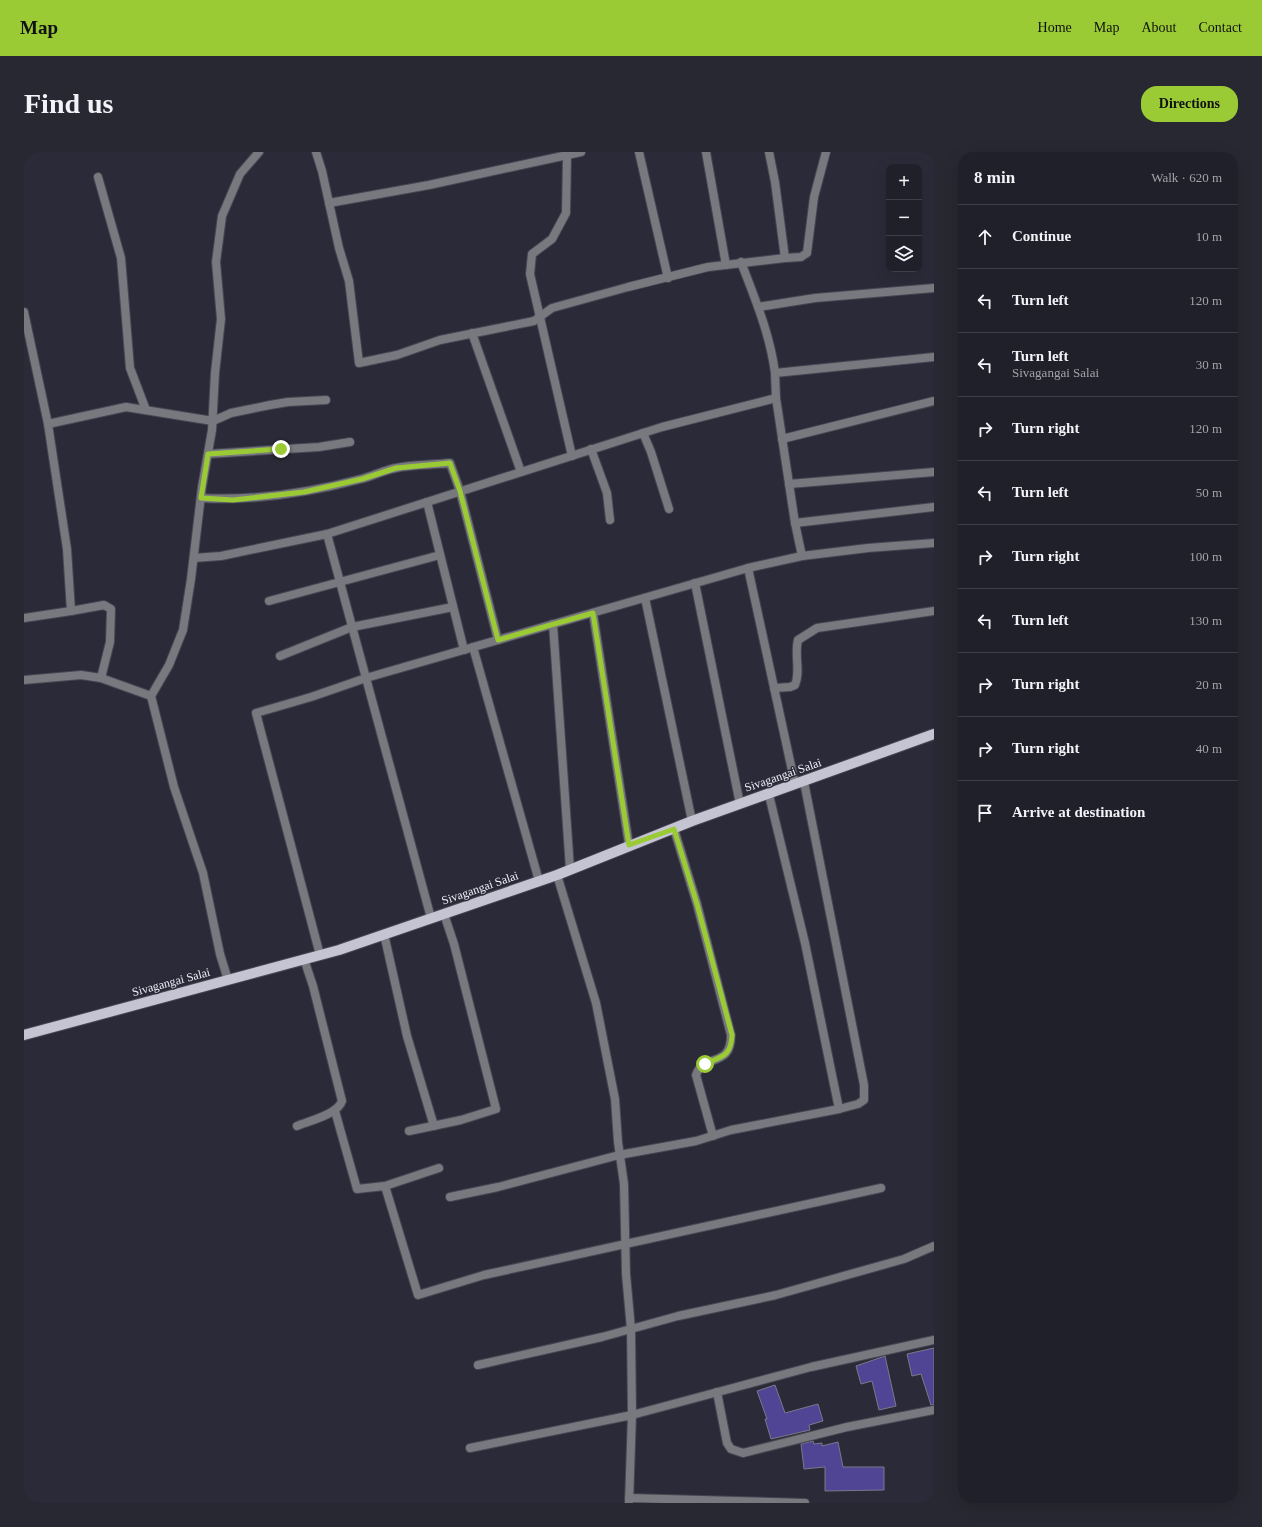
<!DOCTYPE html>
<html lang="en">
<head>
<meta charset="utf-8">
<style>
  body { margin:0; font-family:Georgia,serif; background:#282832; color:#f1f3f6 }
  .controls { position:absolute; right:12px; top:12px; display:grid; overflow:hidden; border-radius:8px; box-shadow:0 4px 16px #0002 }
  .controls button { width:36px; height:36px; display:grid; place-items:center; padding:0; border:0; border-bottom:1px solid #3d3e47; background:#20202a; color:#f1f3f6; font:20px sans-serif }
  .stop { position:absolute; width:12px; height:12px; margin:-9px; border:3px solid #9acb34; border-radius:50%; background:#fff }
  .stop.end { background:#9acb34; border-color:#fff; box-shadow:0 1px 4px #0008 }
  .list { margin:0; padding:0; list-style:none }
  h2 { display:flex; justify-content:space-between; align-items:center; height:52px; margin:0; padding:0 16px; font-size:17px }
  h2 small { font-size:13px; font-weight:400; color:#a2a3a8 }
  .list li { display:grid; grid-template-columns:26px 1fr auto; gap:12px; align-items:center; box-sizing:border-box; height:64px; padding:0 16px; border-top:1px solid #3d3e47 }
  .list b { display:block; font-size:15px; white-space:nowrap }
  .list p { margin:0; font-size:13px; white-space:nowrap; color:#a2a3a8 }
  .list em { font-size:13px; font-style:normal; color:#a2a3a8 }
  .icon { flex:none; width:22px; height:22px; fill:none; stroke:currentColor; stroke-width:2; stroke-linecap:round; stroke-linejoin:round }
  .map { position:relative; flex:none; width:910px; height:1351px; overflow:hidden; border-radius:16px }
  header { display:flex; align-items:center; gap:24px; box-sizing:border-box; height:56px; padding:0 20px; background:#9acb34; color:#111 }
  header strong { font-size:19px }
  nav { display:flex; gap:22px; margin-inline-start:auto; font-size:14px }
  .intro { display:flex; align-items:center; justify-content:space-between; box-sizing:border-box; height:96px; padding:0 24px }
  h1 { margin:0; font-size:28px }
  .button { padding:10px 18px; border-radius:16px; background:#9acb34; color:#111; font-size:14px; font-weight:700 }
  main { display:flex; gap:24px; padding:0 24px }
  aside { flex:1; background:#20202a; border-radius:16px; box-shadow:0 4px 16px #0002 }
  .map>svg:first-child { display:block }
  .building { fill:#504495; stroke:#7a798a }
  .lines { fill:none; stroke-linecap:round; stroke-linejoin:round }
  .street-casing { stroke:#464653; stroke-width:10 }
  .primary-casing { stroke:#464653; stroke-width:12 }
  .street { stroke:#78787f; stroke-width:8 }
  .primary { stroke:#c4c4d3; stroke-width:10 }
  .route { stroke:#9acb34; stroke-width:5 }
  .labels { text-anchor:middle; stroke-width:3; stroke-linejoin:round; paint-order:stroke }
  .street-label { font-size:12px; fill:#efeff9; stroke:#2b2a38 }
</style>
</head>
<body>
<header>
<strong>Map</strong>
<nav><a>Home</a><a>Map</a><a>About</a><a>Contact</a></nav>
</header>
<div class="intro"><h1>Find us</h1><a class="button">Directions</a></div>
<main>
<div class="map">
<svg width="910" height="1351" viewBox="0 0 910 1351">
  <rect width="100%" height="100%" fill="#2b2a38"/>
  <g class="building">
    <path d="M910,1196V1253H907L897,1222L888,1224L883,1202Z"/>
    <path d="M861,1204L872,1254L855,1258L848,1229L837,1232L832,1214Z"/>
    <path d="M751,1233L761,1261L794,1252L799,1269L785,1273L786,1278L747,1287L741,1267H743L733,1239Z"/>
    <path d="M789,1289L790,1292L798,1291V1294L814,1290L819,1315H860V1338L801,1339V1315L780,1317L777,1292Z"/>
  </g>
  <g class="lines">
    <g class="street-casing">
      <g id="street">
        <path d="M292,0L298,19L315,96L325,129L335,211L373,203L416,188L510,169L528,156L604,135L684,115L761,106L751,30L745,0"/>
        <path d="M615,0L644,126"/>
        <path d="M682,0L702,113"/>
        <path d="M543,4L542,61L528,87L508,102L506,122L548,304"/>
        <path d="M74,25L97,106L106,216L122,258"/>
        <path d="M305,51L405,33L557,0"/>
        <path d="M761,106L777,105L783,101L790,45L802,0"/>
        <path d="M717,110C731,147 746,182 751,221"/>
        <path d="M734,155L791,146L910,136"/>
        <path d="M0,160L24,272L43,397L47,459L0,466"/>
        <path d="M448,181L497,320"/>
        <path d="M752,246L771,371L778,404"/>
        <path d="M24,272L102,255L189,269L207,261L246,253L264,250L302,248"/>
        <path d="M619,281L627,300L645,357"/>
        <path d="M758,287L910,249"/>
        <path d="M567,297L583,341L586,368"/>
        <path d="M184,302L295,295L326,290"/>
        <path d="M765,332L910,320"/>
        <path d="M177,346C232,349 284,341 337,327C349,324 360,318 372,316C389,312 409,313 426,311L436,339L474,488"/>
        <path d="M403,350L440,498"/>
        <path d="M771,371L910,355"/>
        <path d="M170,406L197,404L303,382"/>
        <path d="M724,416L771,632"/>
        <path d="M671,431L716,652"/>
        <path d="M621,446L668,669"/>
        <path d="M245,449L416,403"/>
        <path d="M47,459L80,453L87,457L86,490L77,526"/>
        <path d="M569,461L605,693"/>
        <path d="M529,472L546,717"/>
        <path d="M449,495L515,729"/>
        <path d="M256,504L328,475L429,455"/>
        <path d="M0,528L57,523L77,526L127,544"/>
        <path d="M750,536L766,535L771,533C777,519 770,503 774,488L793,476L910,459"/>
        <path d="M745,643L781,791L815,957"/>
        <path d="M650,677L673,752L707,883C707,917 680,900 672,923L689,984"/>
        <path d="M533,723L572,851L591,947L594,990L600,1032L602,1122L607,1177L608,1263L787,1215L910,1188"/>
        <path d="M407,766L303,382L638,275L752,246L751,221L910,205"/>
        <path d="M360,782L383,884L410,974"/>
        <path d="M296,803L232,561L287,545L342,526L724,416L778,404L844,396L910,391"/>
        <path d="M204,828L196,802L179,721L150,635L127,544L145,513L159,478L167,427L178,335L188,278L191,221L197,167L192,110L198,64L216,22L235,0"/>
        <path d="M311,959L333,1037L361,1034L394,1143L460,1123L857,1036"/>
        <path d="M273,974C285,969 314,962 318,949L289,834L280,807"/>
        <path d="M385,979L437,968L472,957L430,792L420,762"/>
        <path d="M361,1034L415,1016"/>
        <path d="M426,1045L474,1035L595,1003L672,989L707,978L815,957L834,952L840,948V933L780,630"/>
        <path d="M454,1213L578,1185L654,1164L752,1143L880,1107L910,1094"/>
        <path d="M693,1240L703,1291L707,1297L719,1301L823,1275L910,1258"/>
        <path d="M446,1296L608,1263L605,1351"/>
        <path d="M605,1346L781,1351"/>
      </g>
    </g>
    <g class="primary-casing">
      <path id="primary" d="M0,883L315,798L533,723L668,669L910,582"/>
    </g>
    <use href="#street" class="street"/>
    <use href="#primary" class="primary"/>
  </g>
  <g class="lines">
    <path class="route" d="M257,297L184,302L177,346L209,348L280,340L338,327L372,316L426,311L436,339L474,488L569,461L605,693L650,677L673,752L708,883C707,904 699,904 681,912"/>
  </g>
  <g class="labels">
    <g class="street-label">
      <text transform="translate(759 623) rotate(-19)" y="4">Sivagangai Salai</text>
      <text transform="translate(456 736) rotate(-19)" y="4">Sivagangai Salai</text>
      <text transform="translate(147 830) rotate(-15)" y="4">Sivagangai Salai</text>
    </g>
  </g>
</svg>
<div class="controls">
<button>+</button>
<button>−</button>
<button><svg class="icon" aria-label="layers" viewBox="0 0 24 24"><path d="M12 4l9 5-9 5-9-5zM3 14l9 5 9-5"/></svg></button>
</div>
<div class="stop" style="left:681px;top:912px"></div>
<div class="stop end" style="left:257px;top:297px"></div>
</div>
<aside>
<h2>8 min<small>Walk · 620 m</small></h2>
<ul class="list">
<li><svg class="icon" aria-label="ahead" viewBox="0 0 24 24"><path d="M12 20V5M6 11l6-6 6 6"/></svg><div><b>Continue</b></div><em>10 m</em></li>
<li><svg class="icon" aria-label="left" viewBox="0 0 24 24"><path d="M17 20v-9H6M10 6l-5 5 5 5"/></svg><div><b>Turn left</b></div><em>120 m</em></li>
<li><svg class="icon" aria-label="left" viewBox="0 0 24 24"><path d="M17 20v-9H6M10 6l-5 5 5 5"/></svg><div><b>Turn left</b><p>Sivagangai Salai</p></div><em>30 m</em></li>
<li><svg class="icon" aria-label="right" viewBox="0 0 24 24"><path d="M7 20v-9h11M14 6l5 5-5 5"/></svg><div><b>Turn right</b></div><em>120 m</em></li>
<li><svg class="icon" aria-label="left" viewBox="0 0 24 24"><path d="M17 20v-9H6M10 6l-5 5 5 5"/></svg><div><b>Turn left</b></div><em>50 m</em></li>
<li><svg class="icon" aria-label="right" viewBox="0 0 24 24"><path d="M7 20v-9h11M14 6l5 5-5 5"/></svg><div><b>Turn right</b></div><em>100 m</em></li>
<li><svg class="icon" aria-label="left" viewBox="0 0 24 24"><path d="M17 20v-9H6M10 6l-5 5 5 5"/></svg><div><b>Turn left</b></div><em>130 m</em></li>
<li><svg class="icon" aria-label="right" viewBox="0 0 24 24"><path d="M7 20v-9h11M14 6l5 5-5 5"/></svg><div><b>Turn right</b></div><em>20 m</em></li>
<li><svg class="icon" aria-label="right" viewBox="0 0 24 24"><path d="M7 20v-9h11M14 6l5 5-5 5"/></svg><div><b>Turn right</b></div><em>40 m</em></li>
<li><svg class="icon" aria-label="arrive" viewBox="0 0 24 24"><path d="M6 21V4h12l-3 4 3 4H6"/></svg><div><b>Arrive at destination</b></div></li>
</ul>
</aside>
</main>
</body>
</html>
